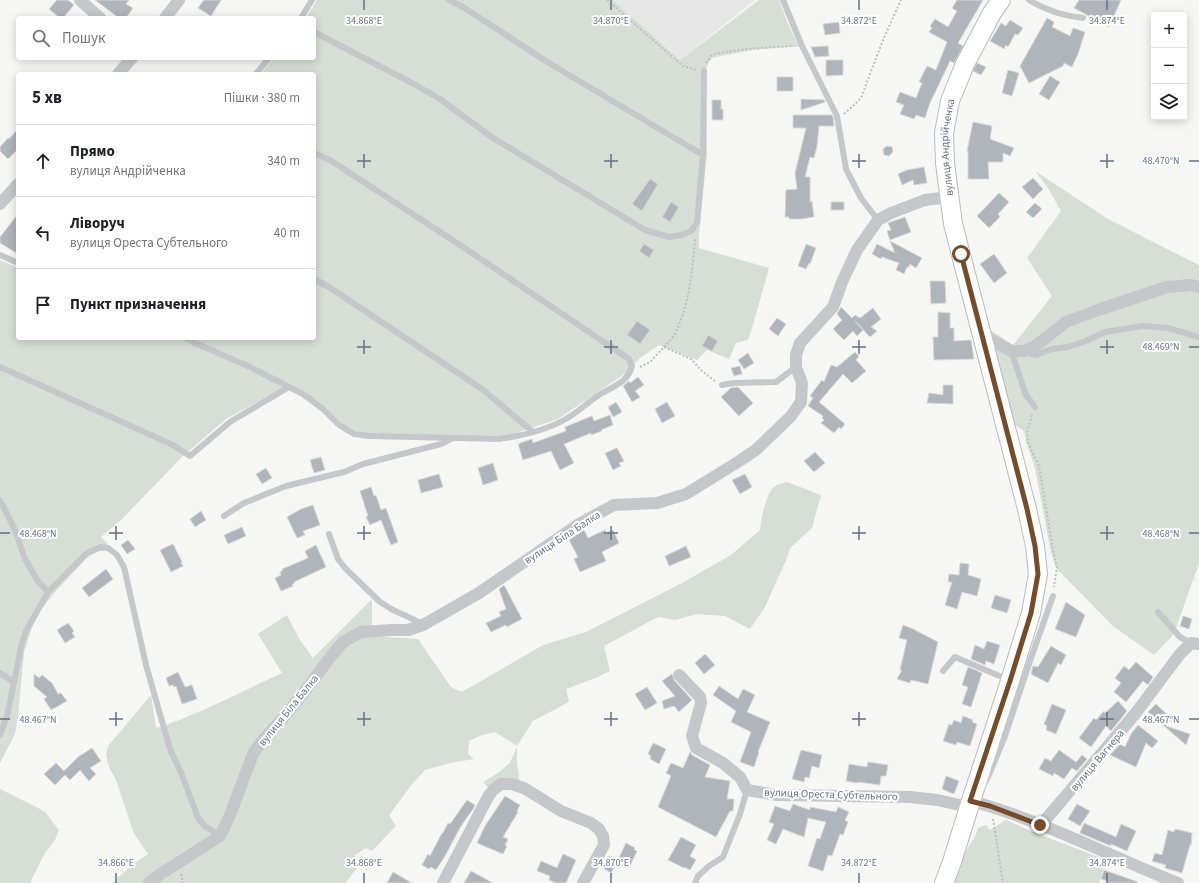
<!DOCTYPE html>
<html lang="uk">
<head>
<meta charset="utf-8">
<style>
  body { margin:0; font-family:"Source Sans 3",sans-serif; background:#f6f6f6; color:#202124 }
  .controls { position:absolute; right:12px; top:12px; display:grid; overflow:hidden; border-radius:4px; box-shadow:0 2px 10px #0003 }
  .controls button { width:36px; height:36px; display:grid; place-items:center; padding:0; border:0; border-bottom:1px solid #e0e0e0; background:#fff; color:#202124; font:20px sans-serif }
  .stop { position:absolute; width:12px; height:12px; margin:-9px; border:3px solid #754b28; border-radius:50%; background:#fff }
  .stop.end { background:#754b28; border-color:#fff; box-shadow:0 1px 4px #0008 }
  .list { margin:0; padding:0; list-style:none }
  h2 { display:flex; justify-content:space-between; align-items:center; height:52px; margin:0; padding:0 16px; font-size:17px }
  h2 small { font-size:13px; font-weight:400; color:#757577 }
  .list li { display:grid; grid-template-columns:26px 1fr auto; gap:12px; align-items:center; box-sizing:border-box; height:72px; padding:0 16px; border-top:1px solid #e0e0e0 }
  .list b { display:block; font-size:15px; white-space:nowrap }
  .list p { margin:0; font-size:13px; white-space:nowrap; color:#757577 }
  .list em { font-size:13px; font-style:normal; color:#757577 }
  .icon { flex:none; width:22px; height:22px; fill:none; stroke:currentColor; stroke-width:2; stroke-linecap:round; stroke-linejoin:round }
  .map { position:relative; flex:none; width:1199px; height:883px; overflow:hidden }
  .search { position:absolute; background:#fff; box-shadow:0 2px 10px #0003; left:16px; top:16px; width:300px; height:44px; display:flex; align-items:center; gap:10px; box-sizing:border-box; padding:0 14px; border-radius:4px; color:#757577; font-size:15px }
  .panel { position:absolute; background:#fff; box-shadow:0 2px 10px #0003; left:16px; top:72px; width:300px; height:268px; border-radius:4px }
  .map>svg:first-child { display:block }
  .built { fill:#e7e7e7 }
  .green { fill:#d6ded5 }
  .building { fill:#b0b4bb; stroke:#d8d8d6 }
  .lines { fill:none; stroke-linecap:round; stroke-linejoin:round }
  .secondary-casing { stroke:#b7bac0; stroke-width:20 }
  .path { stroke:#bebfc2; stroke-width:2; stroke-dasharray:2 2; stroke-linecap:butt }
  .lane { stroke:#c5c7cb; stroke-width:6 }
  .street { stroke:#c5c7cb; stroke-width:12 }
  .secondary { stroke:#fff; stroke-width:18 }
  .route { stroke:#754b28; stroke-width:5 }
  .ticks { fill:none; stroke:#677084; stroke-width:1.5 }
  .labels { text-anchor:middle; stroke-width:4; stroke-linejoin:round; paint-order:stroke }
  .street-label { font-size:11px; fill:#677084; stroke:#fff }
  .ticks-label { font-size:10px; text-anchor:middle; fill:#677084; stroke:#fff; stroke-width:4; stroke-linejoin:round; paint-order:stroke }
</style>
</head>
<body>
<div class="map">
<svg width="1199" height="883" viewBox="0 0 1199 883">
  <rect width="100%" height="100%" fill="#f6f7f4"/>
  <path class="built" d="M613,0H755L680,60Z"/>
  <g class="green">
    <path d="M317,0H613L680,60L759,0H779L788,24L799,47C770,46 741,52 712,58L709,62L706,69L707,154L699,234V248L769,268L753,325L748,340L736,343L729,359L707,350L697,360L659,345L640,358L626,373L558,419L510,435L499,437L369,434L354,431L339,424L289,385L226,419L183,456L121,520L101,537L107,543L108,551H97L87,558L54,593L35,618L24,652L18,717L15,734L0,763V260L18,268V338H314V74H261L274,58H314V18H306Z"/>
    <path d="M1035,171L1108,219L1199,265V563L1174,634L1154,655L1114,627L1056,568L1051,552L1035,468L1026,442L1024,431L1012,423L986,327L1013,345L1052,296L1027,258L1061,211L1048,188Z"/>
    <path d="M787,482L821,495L812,528L790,548L787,558L765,607L750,629L725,616L697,614L675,620L658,617L604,646L610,671L598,677L566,689L569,702L533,721L517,746V763L520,783L489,788L483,782L498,773L510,763L517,746L495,732L482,735L469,741L468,754L474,759L450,763L425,770L413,783L389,815L396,826L372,851L366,848L355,855L358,867L345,883H112L132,865L148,854L134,834L116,780L109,767L106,755L108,746L151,695L156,728C200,714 240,692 282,673L258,634L287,615L300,640L313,658L372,599V636L418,639L451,687L462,692L543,645L586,632L682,583L731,555L760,530C761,520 766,492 775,486C778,484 784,483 787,482Z"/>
    <path d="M0,789L40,809L45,812L59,830L55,840L45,853L30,883H0Z"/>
    <path d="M1006,820L1033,832L1106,860L1099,883H952L964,853L974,839L978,828L986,825L990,830Z"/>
  </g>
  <g class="building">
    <path d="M57,0H68L74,5L63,18H60L49,9Z"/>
    <path d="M95,0H129L126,4L133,8L126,18H119Z"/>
    <path d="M204,0H221L211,16L198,8Z"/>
    <path d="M957,0H983L958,43L963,46L954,63L950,61L930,103L925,118L916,115L914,119L900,114L904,105L896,102L900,92L916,98L922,83L919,82L927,66L936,70L947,42L929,32L932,28L930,26L935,19L948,27L957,11L952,8Z"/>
    <path d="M1079,0H1121L1109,27L1074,8Z"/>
    <path d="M1047,18L1054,22L1052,27L1070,36L1073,28L1085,32L1078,54L1072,67L1064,63L1063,66L1029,83L1020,66Z"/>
    <path d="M1010,20L1023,28L1018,35L1015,34L1008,47L1006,45L1004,49L990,41L1001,23L1006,26Z"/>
    <path d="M839,22L840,33L825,35L823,24Z"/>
    <path d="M828,46L829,56L815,57L811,47Z"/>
    <path d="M826,60H843V75L826,76Z"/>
    <path d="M977,63L986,67L981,75L973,71Z"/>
    <path d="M1008,70L1019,73L1012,96L1002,93Z"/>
    <path d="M1050,76L1060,82L1049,100L1039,94Z"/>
    <rect x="777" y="77" width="16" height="14"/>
    <path d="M801,99L824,100L825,102L801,110Z"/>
    <path d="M712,100H721V109H723V120H712Z"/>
    <path d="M793,115H832L833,117L834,126H819L817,146L814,158L810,157L805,177H810V202L812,201L814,217L801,219H789V217H785L786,190L797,189L795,173L806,128H793Z"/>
    <path d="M973,122L992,126L990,139L1014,148L1010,156L1003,153V162H988L989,179H968V151H967Z"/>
    <path d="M18,129V149L8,159L0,151V147L8,138L9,139Z"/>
    <path d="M887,146L892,147L893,152L889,156L884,155L883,149Z"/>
    <path d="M924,167L927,183L914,185L913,180L902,185L898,174L907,170Z"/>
    <path d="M1033,178L1043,189L1033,199L1022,187Z"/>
    <path d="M650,179L658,184L642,211L632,204Z"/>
    <path d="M999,193L1009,202L998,214L1000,217L989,228L977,216Z"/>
    <path d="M671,202L679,207L670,222L662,217Z"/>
    <rect x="831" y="202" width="13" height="8"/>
    <path d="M1035,203L1042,209L1033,218L1026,212Z"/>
    <path d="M18,214V254L0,243V237Z"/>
    <path d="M905,217L911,232L890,240L887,231L891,230L888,223Z"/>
    <path d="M890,241L922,258L916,268L910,264L909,267H907L904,274L896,270L899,263L882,257L881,259L872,254L877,244L895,253Z"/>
    <path d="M644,244L654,250L649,258L639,251Z"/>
    <path d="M806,244L816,248L810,264L809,263L806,269L798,266Z"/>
    <path d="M994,254L1007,273L994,283L980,264Z"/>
    <path d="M930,281H945L946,303L931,304Z"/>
    <path d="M841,307L852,318L855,315L860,318L873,308L881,319L871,327L877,331L870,337L855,321L863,330L857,336L853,331L844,340L833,329L842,320L837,314Z"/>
    <path d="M938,312L950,313V328H954V341L971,340L974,359L934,360L933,337H938Z"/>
    <path d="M777,318L786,324L778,336L769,329Z"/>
    <path d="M637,321L650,330L640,344L627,335Z"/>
    <path d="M708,335L718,341L712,351L702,346Z"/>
    <path d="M855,352L859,356L856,360L866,371L852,383L843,374L819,402L845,424L841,429L839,427L834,433L821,423L824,420L822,418L823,416L808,406L813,398L810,396L822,380L824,382L831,365L837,367Z"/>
    <path d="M748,353L754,363L744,369L738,360Z"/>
    <path d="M740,366L742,374L734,376L731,368Z"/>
    <path d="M638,377L644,385L635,391L640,397L632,402L623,386L629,381L630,383Z"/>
    <path d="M943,385H953V404L927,403L929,393L943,395Z"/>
    <path d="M738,387L753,403L739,416L721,397L731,388Z"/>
    <path d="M616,402L622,412L613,417L608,407Z"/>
    <path d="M667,402L675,416L662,423L655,409Z"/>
    <path d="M610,415L613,425L601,430L602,431L591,435V433L564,444L574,463L560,470L551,451L523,460L518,444H520V443L532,439L533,443L566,431L565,427L592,416L594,421Z"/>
    <path d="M617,448L624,461L619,463L621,466L613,470L605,453Z"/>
    <path d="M815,452L825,463L814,472L804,461Z"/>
    <path d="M321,457L325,470L314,473L310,460Z"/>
    <path d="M493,463L498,480L483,485L478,468Z"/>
    <path d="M266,468L272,478L262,484L256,474Z"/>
    <path d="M439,474L443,487L421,493L418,480Z"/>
    <path d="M745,474L752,487L740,494L732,480Z"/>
    <path d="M371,487L374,496L376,495L381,510L386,508L398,542L391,545L381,520L370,525L366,517L368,516L360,491Z"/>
    <path d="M313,505L320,525L303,531L305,535L297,538L287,517L301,509Z"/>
    <path d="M201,511L206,520L195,527L190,519Z"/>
    <path d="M242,527L246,536L228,544L224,535Z"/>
    <path d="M584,530L588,538L605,530L606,533L613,530L619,543L602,552L606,561L580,572L574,559L578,557L569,540Z"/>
    <path d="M128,540L135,549L127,554L121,545Z"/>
    <path d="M173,544L182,562L181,563L183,566L171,572L160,550Z"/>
    <path d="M316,545L326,567L294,582L295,583L292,584L293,586L281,591L275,578L281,575L280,572L283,570L282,569L308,558L305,551Z"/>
    <path d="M686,546L691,557L669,566L665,556Z"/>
    <path d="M960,563L969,564L968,575L981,579L977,596L962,592L957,609L945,605L952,582H948L949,574L959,575Z"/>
    <path d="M106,569L113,579L89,597L82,588Z"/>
    <path d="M504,585L522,619L507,627L506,625L491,632L486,623L501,616L499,612L506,609L499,589Z"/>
    <path d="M995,595L1011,600L1007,613L991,608Z"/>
    <path d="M1066,602L1085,615L1076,637L1055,629Z"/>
    <path d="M1183,616L1192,619L1189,629L1180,626Z"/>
    <path d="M68,623L74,631L72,633L75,637L65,643L57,630Z"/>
    <path d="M903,625L911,628L938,642L928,684L911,680L910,683L897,679L902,670H900L907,640L899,638Z"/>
    <path d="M987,641L1000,645L994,664L986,661L985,665L971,659L975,645L984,649Z"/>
    <path d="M1051,646L1066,655L1061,665L1058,663L1048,683L1031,674L1033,666L1038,667Z"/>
    <path d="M705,654L715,665L704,674L695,663Z"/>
    <path d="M1136,662L1153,677L1148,685L1143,681L1126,702L1114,692L1121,683L1115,678L1124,666L1129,670Z"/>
    <path d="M968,667L982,673L971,707L962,704L968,687L962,685Z"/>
    <path d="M178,672L185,687L192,685L197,699L182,704L176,686L174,687L173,685L169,686L166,678Z"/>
    <path d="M34,674L39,678L42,675L52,683L58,694L61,693L67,701L51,710L44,699L47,697L34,686Z"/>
    <path d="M672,674L674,680L692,700L679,712L674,706L664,709L662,701L675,696L662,681Z"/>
    <path d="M719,686L738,699L743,689L755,695L747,712L770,722L758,752H759L754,767L740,762L751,732L731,722L736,711L713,695Z"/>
    <path d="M647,687L657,703L645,710L635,694Z"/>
    <path d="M1118,701L1127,711L1111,731L1106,726L1091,747L1079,738L1094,718L1096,720L1104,711L1105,713Z"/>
    <path d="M1052,704L1066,710L1056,734L1046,730L1047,726L1044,724Z"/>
    <path d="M1156,704L1172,719L1166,726L1190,734L1186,745L1148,712Z"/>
    <path d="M963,716L973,720L972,722L977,724L970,746L957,742L956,745L943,741L949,724L952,725L954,720L961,723Z"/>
    <path d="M1138,725L1158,741L1152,748L1146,743L1136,767L1110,755L1120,744L1125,747L1131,734Z"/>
    <path d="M653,743L666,749L659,764L650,759L651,756L648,754Z"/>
    <path d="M92,748L101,761L90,768L96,774L89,781L80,770L70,780L65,775L55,785L44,774L56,763L64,771L78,757Z"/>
    <path d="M801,750L822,755L819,768L812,766L809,778L805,777L804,782L792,779Z"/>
    <path d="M1059,750L1076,762L1082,755L1087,759L1077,771L1072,768L1064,779L1054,773L1053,776L1039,769L1045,758L1051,761Z"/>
    <path d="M690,752L692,755L710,765L705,777L730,781L727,799H734L733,811H730L716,837L658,807L671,776L666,773L671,763L683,768Z"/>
    <path d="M868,762L888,765L886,776H881L880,785L858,782V783L846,781L849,764L867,767Z"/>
    <path d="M946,776L959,781L954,794L942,789Z"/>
    <path d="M505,796L520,805L517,811L518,812L503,837L508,839L505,845L507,846L503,854L477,843L485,826Z"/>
    <path d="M467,800L475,805L473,809L461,826L445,856L436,870L431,867L429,869L422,865L428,854L430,856L442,833H443L448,823L450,824Z"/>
    <path d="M793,804L810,810V807L836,812L838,807L849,812L845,820L848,822L843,835L840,834L832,856L828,855L823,871L808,866L817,838L820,839L826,822L808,818L804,837L783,829L776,844L767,840L774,824L769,822L775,806L790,811Z"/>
    <path d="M1077,804L1090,811L1080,826L1068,819Z"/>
    <path d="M1084,823L1116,837L1121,824L1136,831L1127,851L1111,844V846L1080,833Z"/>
    <path d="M1175,829L1192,833L1191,845H1190L1182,873L1165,868L1166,865L1152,861L1155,853L1162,855L1168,830L1174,832Z"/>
    <path d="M681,837L696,845L690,856L696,860L690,870L684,867V868L668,860Z"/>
    <path d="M626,843L635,848L634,850L637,851L629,868L617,862L611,873L603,868L609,856L618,860Z"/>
    <path d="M563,854L576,860L566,883H556L549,880L550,876L537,871L541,861L557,868Z"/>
    <path d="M1104,870L1138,882L1137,883H1106L1107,881L1101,879Z"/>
    <path d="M471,871L493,883H464Z"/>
    <path d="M393,872L412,883H387Z"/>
  </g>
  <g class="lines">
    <g class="secondary-casing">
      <g id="secondary">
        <path id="s1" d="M944,883L952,862L969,807L1010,681L1031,613L1038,574L1035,546L1027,509L953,224L945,163L944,133L950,101L965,64L992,13L1001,0"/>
      </g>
    </g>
    <g class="path">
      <path d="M607,0L683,66L697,70"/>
      <path d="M706,63L712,55L719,53L747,49L793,46"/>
      <path d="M844,114L853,106L861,98L883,40L901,0"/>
      <path d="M664,347C667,343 672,339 674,335C690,306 692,271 695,239"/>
      <path d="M640,367L650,362L664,347L691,359L702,371L715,381"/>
      <path d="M1032,415L1027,433L1028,443L1039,466L1053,550L1057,567L1054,587"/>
      <path d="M993,819L1003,883"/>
      <path d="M181,874L183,883"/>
    </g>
    <g class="lane">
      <path d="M449,0L463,7L549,63L703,155"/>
      <path d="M783,0L802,46L837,116L846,169L861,198L878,220"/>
      <path d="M1029,0C1045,10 1065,16 1083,18"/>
      <path d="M301,18L312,0"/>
      <path d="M314,32L410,82L440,99L493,138L645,230L669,237L681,235L691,231L697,223L703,155L704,71"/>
      <path d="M256,74L269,58"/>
      <path d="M0,255L18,263"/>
      <path d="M314,279L329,287L482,389L532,431"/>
      <path d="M186,338L195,343L250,367L303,394L323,409L339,425L354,434L369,436L499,439C520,436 546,430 564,420C577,413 587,403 599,395C613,386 628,383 632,366L629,359L460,245L330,160L314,153"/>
      <path d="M1011,351L1026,395L1035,407"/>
      <path d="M1025,352L1036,355L1052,349L1068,347L1086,341L1105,332L1143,326L1168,328L1199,337"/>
      <path d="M0,367L173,445L190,456L230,422L289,387"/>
      <path d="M722,385L734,383L776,382L796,367"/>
      <path d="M0,500L15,530L25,559L37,580L48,592"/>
      <path d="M224,516L244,503L286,486L344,472L363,464L441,444L451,439"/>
      <path d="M329,534L338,559L345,568L380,602L393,610L415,620L422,624"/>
      <path d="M1158,612L1180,637L1191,643"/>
      <path d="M943,671L955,657L1009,680"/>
      <path d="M0,673L14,682"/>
      <path d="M0,735L7,716L22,643L26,631L48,592L87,553L101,547L108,548L117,555L124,567L146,665L170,749L182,775L198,818L206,827L220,836"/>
      <path d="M985,783L989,775L1005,736L1031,658L1053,596"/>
      <path d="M695,883L698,876L709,866L723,857L740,814L747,790"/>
    </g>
    <g class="street">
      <path d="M80,0L100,18"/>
      <path d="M165,18L179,0"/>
      <path d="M118,74L132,58"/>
      <path d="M0,204L18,184"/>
      <path d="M983,335L1011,351H1024L1034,347L1066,322L1098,310L1167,287L1191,285L1199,287"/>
      <path d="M679,675L700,697L701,703L692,736L696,748L723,763L740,777L747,790L777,795L910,797L937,800L969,807"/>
      <path d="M971,801C1042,820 1109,856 1178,883"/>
      <path d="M1041,825L1135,714L1180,654L1191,643L1199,644"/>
      <path d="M149,883L159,875L220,836L230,815L253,754L263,740L284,717L305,691L332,655L343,642L361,632L392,630H408L423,625L479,593L579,524L614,505L657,503L686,494L741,460L757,449L791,416L801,402L802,383L796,367V355L800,343L833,307L842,282L857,250L878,220L891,213L925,200L949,197"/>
      <path d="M443,883L489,795L494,789L501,784H511L524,788L561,811L591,823L599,829L603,836L604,845L583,883"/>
    </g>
    <use href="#secondary" class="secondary"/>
  </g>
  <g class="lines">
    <path class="route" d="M961,254L1027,509L1035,546L1038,574L1031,613L1010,681L970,801L990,806L1040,825"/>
  </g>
  <path class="ticks" d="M364,0V10M611,0V10M859,0V10M1107,0V10M364,154V168M611,154V168M859,154V168M1107,154V168M357,161H371M604,161H618M852,161H866M1100,161H1114M1189,161H1199M364,340V354M611,340V354M859,340V354M1107,340V354M357,347H371M604,347H618M852,347H866M1100,347H1114M1189,347H1199M116,526V540M364,526V540M611,526V540M859,526V540M1107,526V540M0,533H10M109,533H123M357,533H371M604,533H618M852,533H866M1100,533H1114M1189,533H1199M116,712V726M364,712V726M611,712V726M859,712V726M1107,712V726M0,719H10M109,719H123M357,719H371M604,719H618M852,719H866M1100,719H1114M1189,719H1199M116,873V883M364,873V883M611,873V883M859,873V883M1107,873V883"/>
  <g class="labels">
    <g class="street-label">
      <text dy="4" stroke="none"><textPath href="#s1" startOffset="761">вулиця Андрійченка</textPath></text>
      <text transform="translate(562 537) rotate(-33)" y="4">вулиця Біла Балка</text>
      <text transform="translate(288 710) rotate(-51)" y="4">вулиця Біла Балка</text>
      <text transform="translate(1097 760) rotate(-50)" y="4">вулиця Вагнера</text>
      <text transform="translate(831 794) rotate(2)" y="4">вулиця Ореста Субтельного</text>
    </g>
  </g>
  <g class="ticks-label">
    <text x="364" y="24">34.868°E</text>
    <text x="611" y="24">34.870°E</text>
    <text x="859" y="24">34.872°E</text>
    <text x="1107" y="24">34.874°E</text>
    <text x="1161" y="164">48.470°N</text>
    <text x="1161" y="350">48.469°N</text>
    <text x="38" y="537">48.468°N</text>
    <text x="1161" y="537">48.468°N</text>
    <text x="38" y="723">48.467°N</text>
    <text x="1161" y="723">48.467°N</text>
    <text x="116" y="866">34.866°E</text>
    <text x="364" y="866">34.868°E</text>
    <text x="611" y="866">34.870°E</text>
    <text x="859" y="866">34.872°E</text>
    <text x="1107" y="866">34.874°E</text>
  </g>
</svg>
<div class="controls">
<button>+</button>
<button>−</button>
<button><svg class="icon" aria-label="layers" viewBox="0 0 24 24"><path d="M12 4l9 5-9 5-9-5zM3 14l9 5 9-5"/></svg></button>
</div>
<div class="stop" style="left:961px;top:254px"></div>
<div class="stop end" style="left:1040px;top:825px"></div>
<div class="search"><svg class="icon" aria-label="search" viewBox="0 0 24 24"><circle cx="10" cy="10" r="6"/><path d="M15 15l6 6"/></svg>Пошук</div>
<section class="panel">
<h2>5 хв<small>Пішки · 380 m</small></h2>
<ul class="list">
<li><svg class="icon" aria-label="ahead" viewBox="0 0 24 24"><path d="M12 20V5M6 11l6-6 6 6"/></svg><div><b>Прямо</b><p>вулиця Андрійченка</p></div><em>340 m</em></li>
<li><svg class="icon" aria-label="left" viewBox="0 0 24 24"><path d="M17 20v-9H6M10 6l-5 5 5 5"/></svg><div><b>Ліворуч</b><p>вулиця Ореста Субтельного</p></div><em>40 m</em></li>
<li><svg class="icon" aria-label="arrive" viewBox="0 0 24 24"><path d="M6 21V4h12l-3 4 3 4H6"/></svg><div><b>Пункт призначення</b></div></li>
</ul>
</section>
</div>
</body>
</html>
